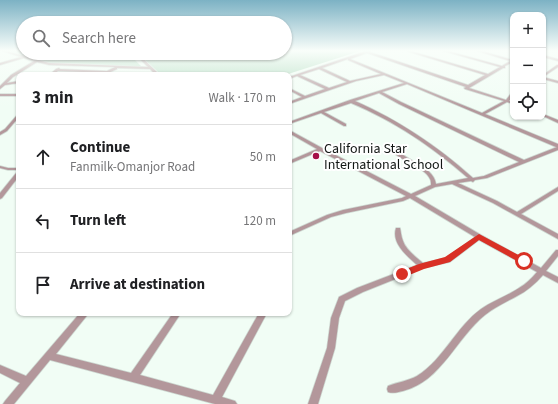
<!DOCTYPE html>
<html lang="en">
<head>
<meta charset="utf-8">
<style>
  body { margin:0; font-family:"Source Sans 3",sans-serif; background:#f6f6f6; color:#202124 }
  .controls { position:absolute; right:12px; top:12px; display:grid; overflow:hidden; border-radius:8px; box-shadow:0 1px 3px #0004 }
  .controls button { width:36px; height:36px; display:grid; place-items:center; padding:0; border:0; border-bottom:1px solid #e0e0e0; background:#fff; color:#202124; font:20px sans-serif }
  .stop { position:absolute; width:12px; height:12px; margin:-9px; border:3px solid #d93025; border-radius:50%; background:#fff }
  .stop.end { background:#d93025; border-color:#fff; box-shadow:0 1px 4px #0008 }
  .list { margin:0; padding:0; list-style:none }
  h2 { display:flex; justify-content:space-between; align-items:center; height:52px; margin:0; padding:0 16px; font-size:17px }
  h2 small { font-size:13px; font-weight:400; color:#757577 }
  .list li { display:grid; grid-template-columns:26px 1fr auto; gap:12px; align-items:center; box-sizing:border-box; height:64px; padding:0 16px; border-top:1px solid #e0e0e0 }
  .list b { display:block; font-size:15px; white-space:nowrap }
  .list p { margin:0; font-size:13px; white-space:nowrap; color:#757577 }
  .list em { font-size:13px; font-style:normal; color:#757577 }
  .icon { flex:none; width:22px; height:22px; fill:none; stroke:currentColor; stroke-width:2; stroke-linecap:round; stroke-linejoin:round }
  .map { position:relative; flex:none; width:558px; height:404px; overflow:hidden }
  .search { position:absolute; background:#fff; box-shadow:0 1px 3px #0004; left:16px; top:16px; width:276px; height:44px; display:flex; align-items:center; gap:10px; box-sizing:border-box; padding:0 14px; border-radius:22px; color:#757577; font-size:15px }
  .panel { position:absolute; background:#fff; box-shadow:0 1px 3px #0004; left:16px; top:72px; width:276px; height:244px; border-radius:8px }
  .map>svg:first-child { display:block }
  .green { fill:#aad8ba }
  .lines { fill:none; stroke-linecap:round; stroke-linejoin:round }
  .minor-casing { stroke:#cdd8d1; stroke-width:1.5 }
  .minor { fill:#b3979b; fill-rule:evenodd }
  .route { fill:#d93025 }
  .poi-dot { fill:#a50e48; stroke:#fff; stroke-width:1.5 }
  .labels { text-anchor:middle; stroke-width:4; stroke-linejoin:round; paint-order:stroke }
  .poi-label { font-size:14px; fill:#121614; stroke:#fff; text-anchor:start }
</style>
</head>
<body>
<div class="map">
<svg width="558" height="404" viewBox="0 0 558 404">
  <rect width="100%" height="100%" fill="#f1fdf5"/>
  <g class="green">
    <path d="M10,51H23V53H128L142,67L50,64Z"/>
    <path d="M285,51H360L285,75H166L159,73L138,53H285Z"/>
  </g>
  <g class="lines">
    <g class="minor-casing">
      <g id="minor">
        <path d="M2,51H7L49,63L148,67L134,53H137L160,75H156L150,69L117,68V69L108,73L58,71L53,75H49L56,69L59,68L60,69L107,71L115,67L49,65L37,62L13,77L7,83L19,81V83L5,85L0,89V86L11,75L34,61L24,58L0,65V63L21,57Z"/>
        <path d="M366,51H371L370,52L468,85L485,75L406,51H411L488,74L500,67L443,51H448L502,66L510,61L477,51H482L513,60V62L505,66V68H503L469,88L506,100L512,92H513V95L509,101L513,102V104L507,102L485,114L558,144V150L487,178L475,180L473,182L471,181L458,183L497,201L517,212L558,187V191L521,214L558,234V239L493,203L452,184L435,187L415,196L481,235L541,268L556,250H558V256L546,271L558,277V283L543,275C535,284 527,291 517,296C506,302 495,307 485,315C456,338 442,381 403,391C398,392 393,394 388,392L387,389L388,386C398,382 408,381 417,376C444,359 456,327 481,309C493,301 507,296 519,288C526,284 532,278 537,272L479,240L450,262L423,268L363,292L345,301L339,318L335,348L318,404H308L327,348L331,318L339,297L357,288L417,265C407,256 391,243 396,228H400C401,232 401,236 403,241C406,250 416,257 423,263L446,258L475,237L410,198L403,201L346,213L331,217L289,236V232L327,215L343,210L402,198L406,196L320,151L289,164V161L317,149L289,133V130L322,148L411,194L431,185C431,184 431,180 430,179C426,169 407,163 398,156C394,154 392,151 389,147V146H393C404,161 433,165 436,184L468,178C431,146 396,122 351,103L324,112L346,124V126H344L321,113L289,124V122L350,100L404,83L384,75L356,81L289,104V102L302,97L289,90V88L305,96L325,89L297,76L289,79V77ZM367,53L466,87L464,88L465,89L504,101L482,113L350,59ZM348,59V60L381,74L350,81L322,68ZM319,69L347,82L329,88L300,75ZM407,84L556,147H557L524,160L401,102L382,92ZM379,93L399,104L519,162L484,176L473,178C436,145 400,121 355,101Z"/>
        <path d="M543,55L558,59V61L543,57Z"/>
        <path d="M557,65H558V67L543,77V75Z"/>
        <path d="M543,77L558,81V83L543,79Z"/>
        <rect x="0" y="94" width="19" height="2"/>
        <path d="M18,114H19V117L7,131L0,135V132L5,129Z"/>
        <path d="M543,114L558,120V123L543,116Z"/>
        <path d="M0,166L8,168H19V170H8L0,168Z"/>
        <path d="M17,172H19V176L2,198L0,199V193Z"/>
        <path d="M80,313H89L56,354L131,373L173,313H181L140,375L213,395L259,313H267L222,397L235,401L237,404H215L50,360L14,404H3L5,401L20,383L0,373V365L26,376Z"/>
      </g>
    </g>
    <use href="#minor" class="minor"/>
  </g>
  <linearGradient id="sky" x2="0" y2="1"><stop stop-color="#7cb2c4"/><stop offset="0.47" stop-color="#f9fefa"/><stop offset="1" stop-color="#f9fefa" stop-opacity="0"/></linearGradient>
  <rect width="558" height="108" fill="url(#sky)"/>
  <path class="route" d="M479,234L526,259V263H521L479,240L450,262L424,269L402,278L398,274L399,272L419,264L445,257Z"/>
  <circle class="poi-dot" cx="316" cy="156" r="4"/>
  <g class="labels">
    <g class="poi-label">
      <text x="324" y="153">California Star<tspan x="324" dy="16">International School</tspan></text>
    </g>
  </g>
</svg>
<div class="controls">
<button>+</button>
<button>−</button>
<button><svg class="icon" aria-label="locate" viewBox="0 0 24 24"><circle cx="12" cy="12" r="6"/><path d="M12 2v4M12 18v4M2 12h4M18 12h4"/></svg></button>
</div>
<div class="stop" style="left:524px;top:261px"></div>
<div class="stop end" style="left:402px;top:274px"></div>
<div class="search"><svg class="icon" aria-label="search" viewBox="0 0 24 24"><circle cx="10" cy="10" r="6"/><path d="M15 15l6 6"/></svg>Search here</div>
<section class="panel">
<h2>3 min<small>Walk · 170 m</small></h2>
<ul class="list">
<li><svg class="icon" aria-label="ahead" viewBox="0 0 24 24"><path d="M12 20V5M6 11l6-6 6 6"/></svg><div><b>Continue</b><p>Fanmilk-Omanjor Road</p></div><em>50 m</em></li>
<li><svg class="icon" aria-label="left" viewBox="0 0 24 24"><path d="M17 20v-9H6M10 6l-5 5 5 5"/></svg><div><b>Turn left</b></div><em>120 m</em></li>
<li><svg class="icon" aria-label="arrive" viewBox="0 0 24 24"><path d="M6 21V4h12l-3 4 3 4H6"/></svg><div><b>Arrive at destination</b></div></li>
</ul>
</section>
</div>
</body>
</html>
